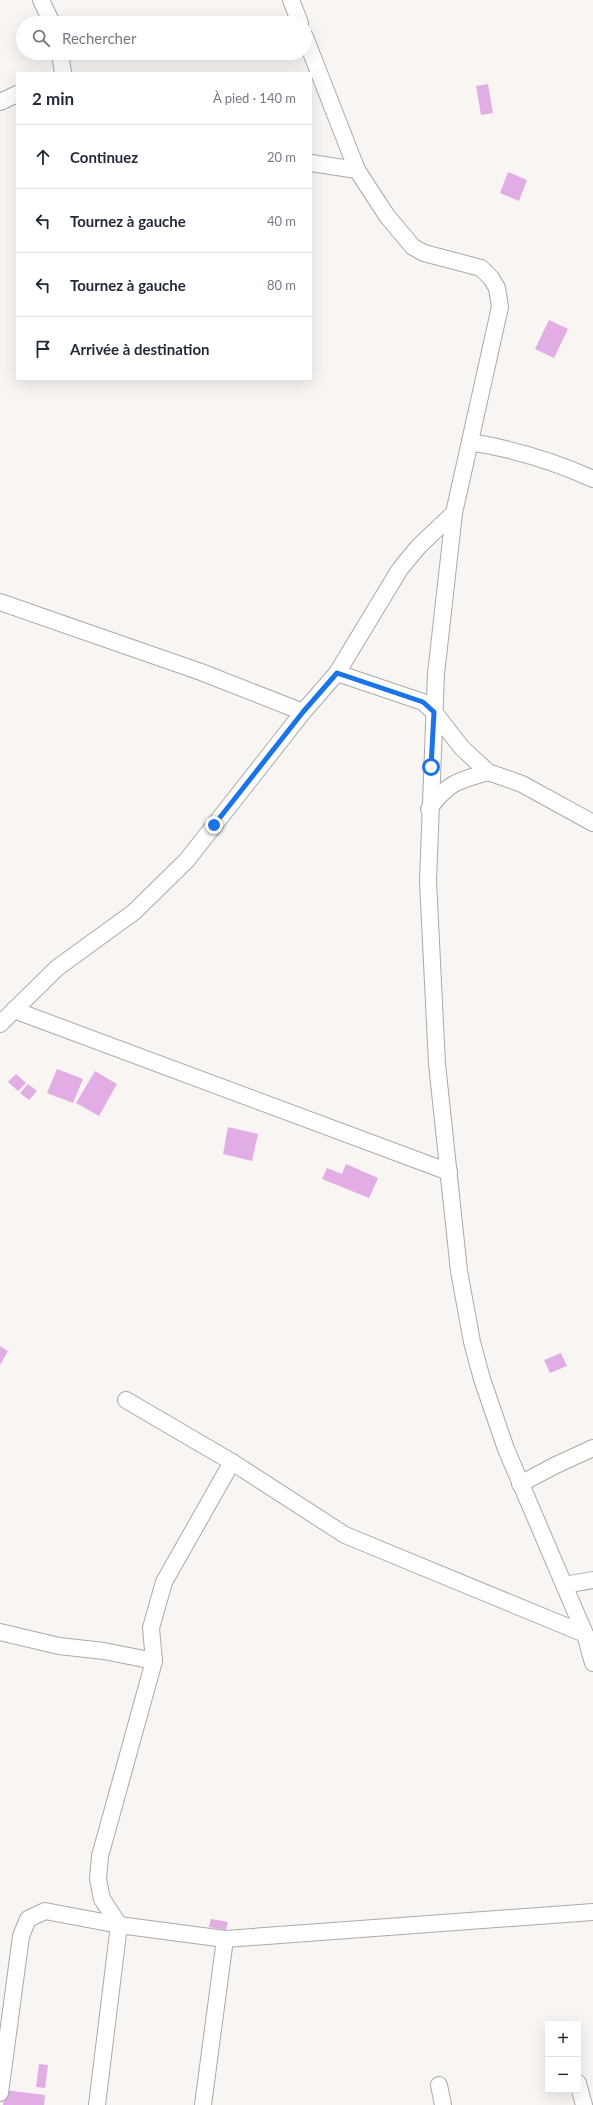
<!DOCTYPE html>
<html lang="fr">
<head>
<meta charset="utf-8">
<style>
  body { margin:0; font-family:Lato,sans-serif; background:#f2f2f3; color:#1f2937 }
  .controls { position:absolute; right:12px; bottom:12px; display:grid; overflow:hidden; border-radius:0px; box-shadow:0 4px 16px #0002 }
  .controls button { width:36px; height:36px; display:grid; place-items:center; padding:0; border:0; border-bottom:1px solid #e0e1e3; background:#fff; color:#1f2937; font:20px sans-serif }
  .stop { position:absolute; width:12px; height:12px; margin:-9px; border:3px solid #1a73e8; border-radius:50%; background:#fff }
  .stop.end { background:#1a73e8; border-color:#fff; box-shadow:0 1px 4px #0008 }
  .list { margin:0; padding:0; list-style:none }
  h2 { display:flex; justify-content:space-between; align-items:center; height:52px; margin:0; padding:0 16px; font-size:17px }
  h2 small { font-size:13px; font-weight:400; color:#747a83 }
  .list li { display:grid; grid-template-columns:26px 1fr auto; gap:12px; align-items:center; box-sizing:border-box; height:64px; padding:0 16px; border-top:1px solid #e0e1e3 }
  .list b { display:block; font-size:15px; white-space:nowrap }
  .list em { font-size:13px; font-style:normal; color:#747a83 }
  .icon { flex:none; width:22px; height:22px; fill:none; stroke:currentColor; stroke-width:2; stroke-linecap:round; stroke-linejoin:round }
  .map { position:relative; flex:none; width:593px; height:2105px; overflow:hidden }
  .search { position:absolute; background:#fff; box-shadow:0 4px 16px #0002; left:16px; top:16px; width:296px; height:44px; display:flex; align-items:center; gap:10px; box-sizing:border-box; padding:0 14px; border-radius:22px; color:#747a83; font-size:15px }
  .panel { position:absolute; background:#fff; box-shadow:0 4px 16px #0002; left:16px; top:72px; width:296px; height:308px; border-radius:0px }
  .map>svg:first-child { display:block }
  .building { fill:#e2ace4 }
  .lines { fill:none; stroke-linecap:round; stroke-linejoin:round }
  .street-casing { stroke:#acaaa6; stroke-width:18 }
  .street { stroke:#fff; stroke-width:16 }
  .route { stroke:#1a73e8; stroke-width:5 }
</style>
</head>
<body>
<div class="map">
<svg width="593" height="2105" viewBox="0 0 593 2105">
  <rect width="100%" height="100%" fill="#f8f5f2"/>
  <g class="building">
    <path d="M488,84L493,113L481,115L476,86Z"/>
    <path d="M508,172L527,180L519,201L500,193Z"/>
    <path d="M549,320L568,329L554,358L535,349Z"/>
    <path d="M57,1069L83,1079L73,1103L47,1093Z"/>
    <path d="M95,1071L117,1084L99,1116L76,1103Z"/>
    <path d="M16,1074L26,1083L18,1091L8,1082Z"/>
    <path d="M28,1084L37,1091L29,1100L20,1093Z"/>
    <path d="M228,1127L258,1134L252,1161L223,1154Z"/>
    <path d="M346,1164L378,1178L369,1198L322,1179L327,1168L342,1174Z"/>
    <path d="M0,1346L8,1351L0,1365Z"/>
    <path d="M561,1353L567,1366L550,1373L544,1360Z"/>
    <path d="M211,1919L228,1922L226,1930L209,1927Z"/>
    <path d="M39,2064L48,2065L45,2088L36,2087Z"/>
    <path d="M5,2090L45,2095L44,2105H3Z"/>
  </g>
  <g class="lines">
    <g class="street-casing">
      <g id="street">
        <path d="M41,0L52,23"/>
        <path d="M291,0L300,23"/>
        <path d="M305,37L357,170L387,216L413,247L424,253L481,268L491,278L497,288L500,307L454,513L436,674L428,881L437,1064L459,1271L472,1342L482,1379L506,1449L585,1634L593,1663"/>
        <path d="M60,53L63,73"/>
        <path d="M0,102L17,94"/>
        <path d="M311,163L357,170"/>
        <path d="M470,442C513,449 554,461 593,479"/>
        <path d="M0,602L201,672L303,712"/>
        <path d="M337,673L423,702L434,712L462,748L488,772L522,784L593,823"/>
        <path d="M429,809C448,782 458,781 488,772"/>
        <path d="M14,1010L449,1172"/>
        <path d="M0,1024L57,968L134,912L187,860L303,712L337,673L400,569L419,546L454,513"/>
        <path d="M126,1400L232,1462L345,1535L585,1634"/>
        <path d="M520,1484L556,1465L593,1448"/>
        <path d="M564,1585L593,1580"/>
        <path d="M0,1632L59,1646L104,1651L154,1661"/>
        <path d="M578,2083L584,2105"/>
        <path d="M439,2085L443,2105"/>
        <path d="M0,2093L21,1936L28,1919L45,1911L119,1925L225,1939L593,1912"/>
        <path d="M97,2105L119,1925L102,1899L98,1879L100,1856L154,1661L151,1628L164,1582L232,1462"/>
        <path d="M203,2105L225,1939"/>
      </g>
    </g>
    <use href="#street" class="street"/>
  </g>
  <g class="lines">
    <path class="route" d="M214,825L303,712L337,673L423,702L434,712L431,767"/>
  </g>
</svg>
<div class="controls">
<button>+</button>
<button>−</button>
</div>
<div class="stop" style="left:431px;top:767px"></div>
<div class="stop end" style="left:214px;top:825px"></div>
<div class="search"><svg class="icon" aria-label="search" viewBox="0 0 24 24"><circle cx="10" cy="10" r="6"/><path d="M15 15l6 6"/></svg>Rechercher</div>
<section class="panel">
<h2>2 min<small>À pied · 140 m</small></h2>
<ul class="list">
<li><svg class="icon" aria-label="ahead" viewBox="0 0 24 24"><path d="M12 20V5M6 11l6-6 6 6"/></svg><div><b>Continuez</b></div><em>20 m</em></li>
<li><svg class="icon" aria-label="left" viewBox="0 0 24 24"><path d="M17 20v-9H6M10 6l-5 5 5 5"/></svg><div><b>Tournez à gauche</b></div><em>40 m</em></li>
<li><svg class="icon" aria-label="left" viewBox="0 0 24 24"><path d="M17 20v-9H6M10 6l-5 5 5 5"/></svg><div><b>Tournez à gauche</b></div><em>80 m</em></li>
<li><svg class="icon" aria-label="arrive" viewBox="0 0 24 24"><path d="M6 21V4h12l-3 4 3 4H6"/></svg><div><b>Arrivée à destination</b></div></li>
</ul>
</section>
</div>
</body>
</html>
